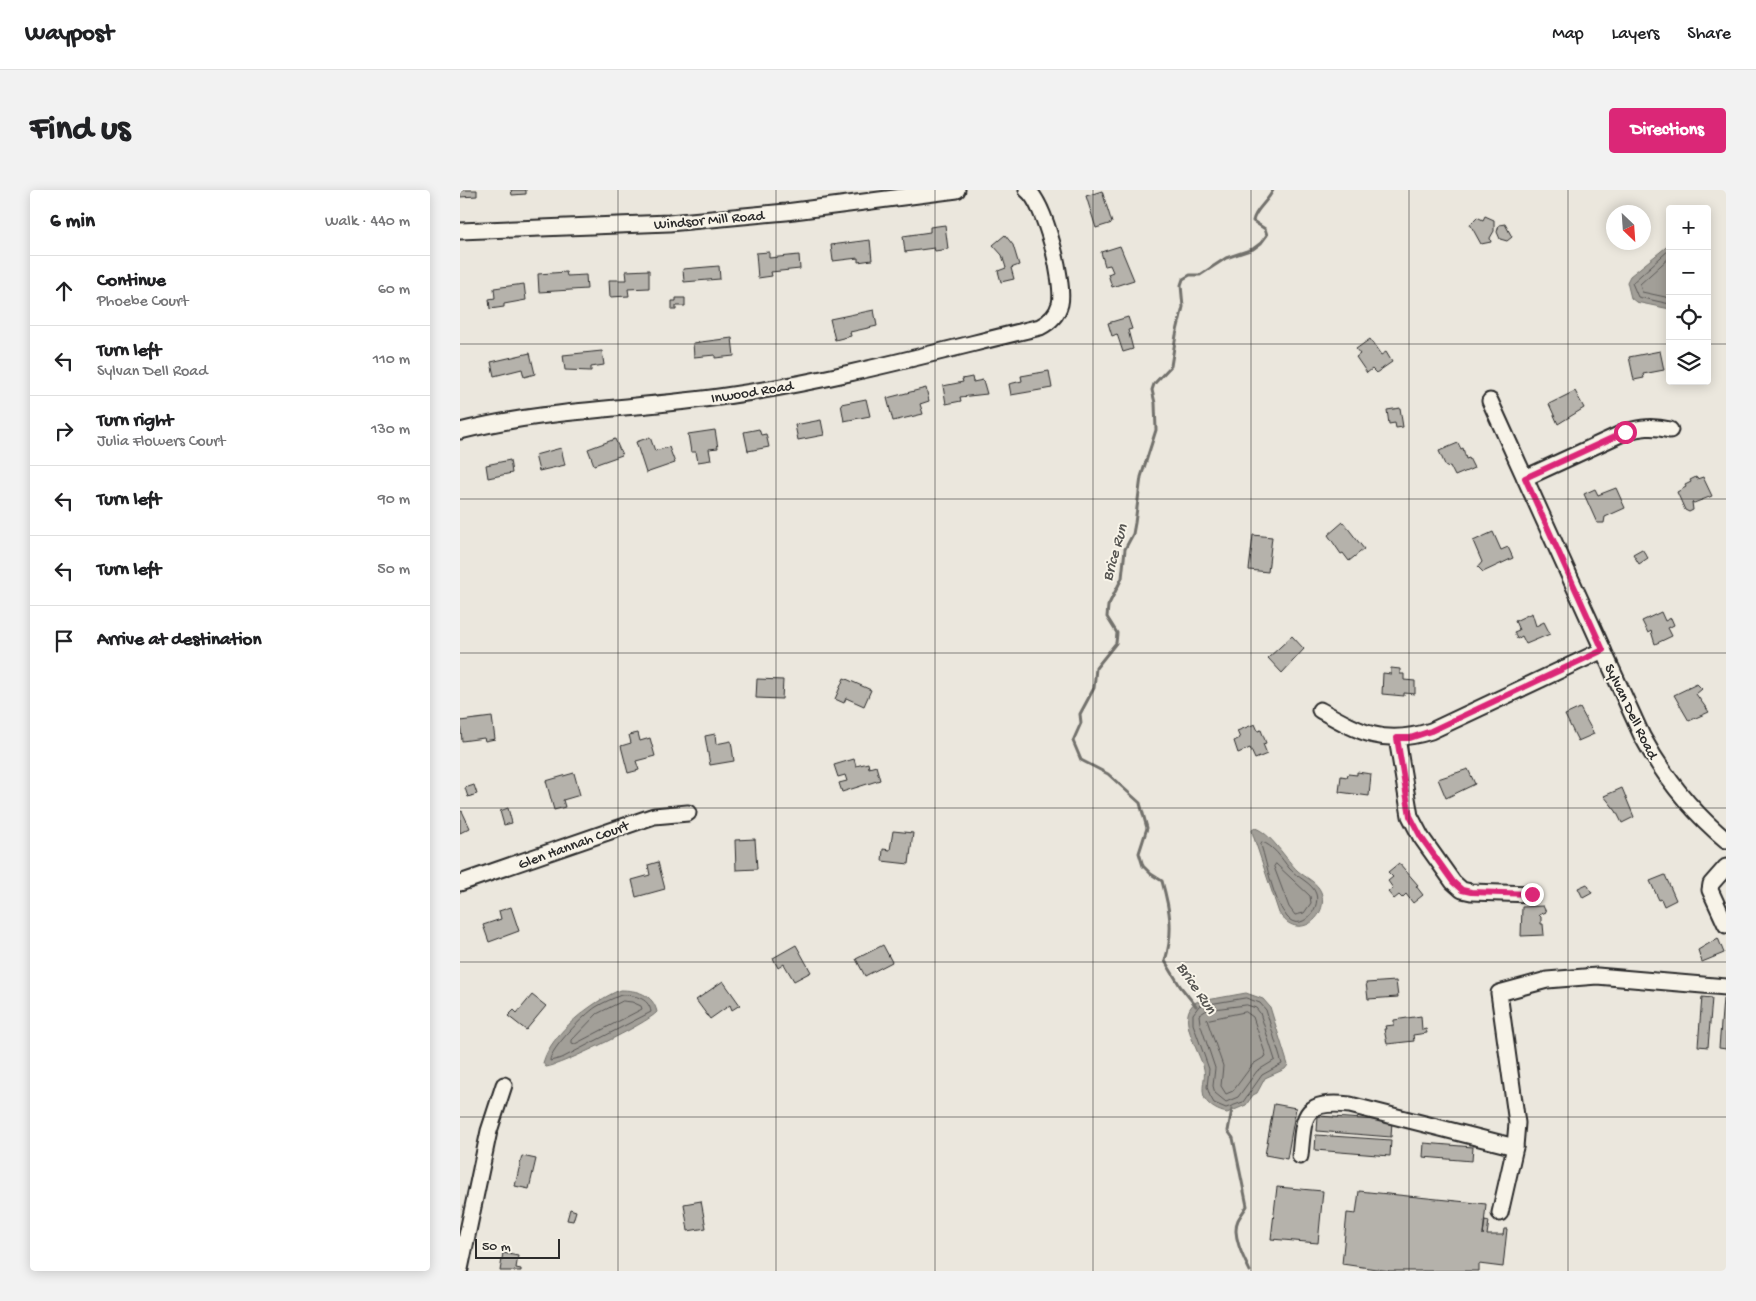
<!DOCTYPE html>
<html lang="en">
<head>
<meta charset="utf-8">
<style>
  body { margin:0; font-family:"Gochi Hand",sans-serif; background:#f2f2f2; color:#202124 }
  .controls { position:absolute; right:15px; top:15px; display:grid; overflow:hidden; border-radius:5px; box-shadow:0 2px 12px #0003 }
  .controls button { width:45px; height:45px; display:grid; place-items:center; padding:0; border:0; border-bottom:1px solid #e0e0e0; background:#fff; color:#202124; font:25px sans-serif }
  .compass { position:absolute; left:1146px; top:15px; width:45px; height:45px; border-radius:50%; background:#fff; box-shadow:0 2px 12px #0003; rotate:155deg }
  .scale { position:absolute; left:15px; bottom:12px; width:85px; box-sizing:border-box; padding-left:5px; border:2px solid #2b2b2b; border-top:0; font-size:14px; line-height:18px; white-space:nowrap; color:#2b2b2b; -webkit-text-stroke:4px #f7f3e8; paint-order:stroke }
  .stop { position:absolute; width:15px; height:15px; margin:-11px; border:4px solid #db2777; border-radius:50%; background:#fff }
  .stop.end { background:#db2777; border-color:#fff; box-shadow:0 1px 5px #0008 }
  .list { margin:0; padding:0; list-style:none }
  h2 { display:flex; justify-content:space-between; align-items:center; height:65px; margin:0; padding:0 20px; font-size:21px }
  h2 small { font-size:16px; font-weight:400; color:#757577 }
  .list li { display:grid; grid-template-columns:32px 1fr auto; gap:15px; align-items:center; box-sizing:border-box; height:70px; padding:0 20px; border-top:1px solid #e0e0e0 }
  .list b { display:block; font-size:19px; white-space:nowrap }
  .list p { margin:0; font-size:16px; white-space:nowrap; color:#757577 }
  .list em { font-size:16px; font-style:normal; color:#757577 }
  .icon { flex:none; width:28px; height:28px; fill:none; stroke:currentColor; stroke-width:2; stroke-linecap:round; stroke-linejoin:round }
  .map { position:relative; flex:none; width:1266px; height:1081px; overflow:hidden; border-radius:5px }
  header { display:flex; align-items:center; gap:30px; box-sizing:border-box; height:70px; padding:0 25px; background:#fff; border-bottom:1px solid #e0e0e0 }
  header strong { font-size:24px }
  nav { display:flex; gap:28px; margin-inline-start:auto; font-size:18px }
  .intro { display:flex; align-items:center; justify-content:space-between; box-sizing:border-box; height:120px; padding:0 30px }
  h1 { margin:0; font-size:35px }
  .button { padding:12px 22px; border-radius:5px; background:#db2777; color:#fff; font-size:18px; font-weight:700 }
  main { display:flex; gap:30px; padding:0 30px }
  aside { flex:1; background:#fff; border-radius:5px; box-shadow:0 2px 12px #0003 }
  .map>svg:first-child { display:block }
  .water { fill:#a29f98; stroke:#72716c }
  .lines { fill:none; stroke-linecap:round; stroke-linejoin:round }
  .shore { stroke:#5b5957; stroke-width:1 }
  .stream { stroke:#72716c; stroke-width:3 }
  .building { fill:#b5b2ab; stroke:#2b2b2b }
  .minor-casing { stroke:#2b2b2b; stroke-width:19 }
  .minor { stroke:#f7f3e8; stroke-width:15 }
  .route { stroke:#db2777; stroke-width:6 }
  .grid { fill:none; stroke:#2b2b2b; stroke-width:1; stroke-opacity:0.55 }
  .labels { text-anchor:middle; stroke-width:4; stroke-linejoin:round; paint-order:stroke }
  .street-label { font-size:15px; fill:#2b2b2b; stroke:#f7f3e8 }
  .water-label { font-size:16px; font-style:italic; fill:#555451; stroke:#f7f3e8 }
</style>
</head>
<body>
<header>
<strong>Waypost</strong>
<nav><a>Map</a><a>Layers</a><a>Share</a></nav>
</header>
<div class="intro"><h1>Find us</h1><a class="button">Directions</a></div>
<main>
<aside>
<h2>6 min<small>Walk · 440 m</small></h2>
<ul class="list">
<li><svg class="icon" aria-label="ahead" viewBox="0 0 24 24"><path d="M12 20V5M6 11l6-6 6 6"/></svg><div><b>Continue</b><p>Phoebe Court</p></div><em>60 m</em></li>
<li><svg class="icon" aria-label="left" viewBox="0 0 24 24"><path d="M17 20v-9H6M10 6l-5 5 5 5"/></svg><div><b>Turn left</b><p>Sylvan Dell Road</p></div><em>110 m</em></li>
<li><svg class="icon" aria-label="right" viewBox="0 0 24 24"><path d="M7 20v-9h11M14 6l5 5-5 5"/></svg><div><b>Turn right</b><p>Julia Flowers Court</p></div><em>130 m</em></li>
<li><svg class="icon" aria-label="left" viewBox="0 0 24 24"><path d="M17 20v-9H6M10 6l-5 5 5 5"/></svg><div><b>Turn left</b></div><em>90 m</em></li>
<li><svg class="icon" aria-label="left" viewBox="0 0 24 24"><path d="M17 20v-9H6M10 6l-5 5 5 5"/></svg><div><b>Turn left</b></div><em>50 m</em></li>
<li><svg class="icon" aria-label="arrive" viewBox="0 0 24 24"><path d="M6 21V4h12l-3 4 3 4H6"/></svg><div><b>Arrive at destination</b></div></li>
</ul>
</aside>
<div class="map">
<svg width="1266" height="1081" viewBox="0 0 1266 1081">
  <rect width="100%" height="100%" fill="#ebe7dd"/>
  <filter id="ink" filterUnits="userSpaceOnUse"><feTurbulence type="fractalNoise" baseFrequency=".02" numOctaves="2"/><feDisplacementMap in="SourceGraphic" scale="10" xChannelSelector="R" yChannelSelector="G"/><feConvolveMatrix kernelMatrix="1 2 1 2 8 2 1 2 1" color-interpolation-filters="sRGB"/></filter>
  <g filter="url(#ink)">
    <g class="water">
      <path d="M1210,54V119L1176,112L1171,108L1167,92L1170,86Z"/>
      <path d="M795,638C811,643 826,670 838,681C846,688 857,692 861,702C870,726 838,753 819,723L793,645L792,640Z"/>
      <path d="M160,800C177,800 193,804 197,822C188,833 100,876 86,877L83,873C91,843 133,811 160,800Z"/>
      <path d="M786,803L803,809L810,817L828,875L825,879L805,888L797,903L793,905L786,915L767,923C758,921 750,917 745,909C740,898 746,889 744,879C739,860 715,826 736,812Z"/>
    </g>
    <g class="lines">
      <g class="shore">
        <path d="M1210,59L1172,93L1178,107L1210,114"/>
        <path d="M1210,67L1180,94L1182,102L1210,108"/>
        <path d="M802,652C813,655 822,669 829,678C836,687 853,693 856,704C861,720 840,743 827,727C812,708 808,677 801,655Z"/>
        <path d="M816,674L850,706L851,713L844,723L835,725L829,717L814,677Z"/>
        <path d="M161,805C173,805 189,807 191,822L102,868L90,871C89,860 125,824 136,817C144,812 152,809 161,805Z"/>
        <path d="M786,808L800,813L806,820L822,874L802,885L783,912L766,918L754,913L750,906L747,897L749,879L733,834V824L739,816Z"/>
        <path d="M163,811L172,812L181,816L182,819L115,854L112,853V850L137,824Z"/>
        <path d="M787,815L796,818L800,823L815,870L797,881L778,907L766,912L755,903L753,896L755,878L740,833L739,825L747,820Z"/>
        <path d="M786,822L793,827L806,866L793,874L773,901L766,904L761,896L763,876L747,830Z"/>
      </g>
      <g class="stream">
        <path d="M736,816L720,796L705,771C714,741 710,720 702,691L691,684L683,676L679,663L687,638L680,613L648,584L621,570L613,551L621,533L620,524L634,498L636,478L656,453L657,443L647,427L648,416L662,388L665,359L673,344L675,333L681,287L696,240L695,213L692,200L694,194L711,176L716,145L723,117L721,95L723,89L730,85H740L766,68L793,59L801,53L807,45L805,39L793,31C795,19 808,12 813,0"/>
        <path d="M772,919L768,941L773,948L787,1016C784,1021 780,1026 778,1030C771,1044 784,1069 790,1081"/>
      </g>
    </g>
    <g class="building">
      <path d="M0,0H17V6L0,7Z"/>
      <path d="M51,0H66V4L52,5Z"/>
      <path d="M642,1L652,33L636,38L626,6Z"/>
      <path d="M1025,26L1034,30V41L1030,48L1031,52L1021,54L1010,34L1017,27L1023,30Z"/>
      <path d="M1045,34L1052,47L1047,51L1040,49L1037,42L1039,35Z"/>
      <path d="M485,35L488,59L475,61L474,58L445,62L443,46L470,42V37Z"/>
      <path d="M545,45L553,55L559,75L551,78L554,89L541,92L538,81L546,78L542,65L533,55Z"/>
      <path d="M410,50L412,70L398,72V68L373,71L371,55Z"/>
      <path d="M660,56L674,90L652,97L648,84L653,82L650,75L645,76L641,62Z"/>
      <path d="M309,62V68L339,65L340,79L311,82L312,86L298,88L296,63Z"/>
      <path d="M259,76L260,89L224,92L223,79Z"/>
      <path d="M189,80V98L168,99L169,106L150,107L149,90H167L166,81Z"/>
      <path d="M106,82L107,86L126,85L127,99L79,102L78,84Z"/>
      <path d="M64,94L66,110L44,114V117L30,119L29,109L35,108L34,98Z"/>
      <path d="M216,108H225V116H216V120H212V111H216Z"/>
      <path d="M414,120L417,136L390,142L391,146L375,150L370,129Z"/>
      <path d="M668,127L672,139L668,140L673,159L663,162L657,144L652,146L648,133Z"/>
      <path d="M272,148L274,166L255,168V165L234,167L233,153Z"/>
      <path d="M910,149L921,165L926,162L932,172L916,183L912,179L907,183L896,167L900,164L896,159Z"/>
      <path d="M142,161L144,175L131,177V181L105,180L103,165Z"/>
      <path d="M1200,161L1204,180L1183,184L1184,188L1174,190L1169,167Z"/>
      <path d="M70,163L75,184L64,187L62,179L34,186L31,172Z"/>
      <path d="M589,181L592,198L551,205L549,194L562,191L561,186Z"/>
      <path d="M512,187L513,192L523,190L527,204L500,207L501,211L486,214L483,196L503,192L502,189Z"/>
      <path d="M466,198L469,211L460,214L463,224L433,231L427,208Z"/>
      <path d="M1115,201L1124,218L1098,234L1089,214Z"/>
      <path d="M406,209L410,226L384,231L381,214Z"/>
      <path d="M940,218L943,237L936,238L935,233L929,234L927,220Z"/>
      <path d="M361,230L364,245L338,250L335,235Z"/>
      <path d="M299,239L301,245L306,244L309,257L288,261L284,242Z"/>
      <path d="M255,240L258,258L249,259L251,270L238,272L236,262H231L228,244Z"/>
      <path d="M190,247L195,261L209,257L215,273L186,283L176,252Z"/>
      <path d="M155,249L162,265L134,275L128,259Z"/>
      <path d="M998,253L1001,259L1003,258L1006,269L1009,268L1014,278L995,286L990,276L986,277L979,261Z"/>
      <path d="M101,258L105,275L79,281L75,265Z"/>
      <path d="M50,270L52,283L28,288L26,275Z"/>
      <path d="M1236,287L1237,289L1243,287L1252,306L1234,313L1232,312L1233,320L1229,322L1225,320L1217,302L1226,297L1225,295L1231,292L1230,290Z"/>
      <path d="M1156,298L1165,318L1145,327L1144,333H1137L1124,304L1135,299L1138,305Z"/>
      <path d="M883,332L904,359L889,371L883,363L881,364L868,345Z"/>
      <path d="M1033,342L1041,360L1048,357L1053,368L1023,382L1018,377L1022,372L1013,351Z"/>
      <path d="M793,345L812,347L808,382L789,380Z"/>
      <path d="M1182,359L1188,368L1179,374L1173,364Z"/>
      <path d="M1201,422L1205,431L1211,428L1214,435L1208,438L1212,446L1195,454L1191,441L1188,443L1182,431Z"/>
      <path d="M1072,423L1076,436L1084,432L1090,444L1066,454L1062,446L1057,449L1054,442L1059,440L1055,431Z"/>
      <path d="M832,446L844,459L822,483L808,468Z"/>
      <path d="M931,478L940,479V484H944V490L955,491V504L944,503V506L922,504L923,483L931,484Z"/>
      <path d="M384,488L411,500L404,516L386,508L384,513L375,509Z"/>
      <path d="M297,489L323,490L322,509L296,508Z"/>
      <path d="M1237,494L1242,499L1236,504L1249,522L1229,531L1214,505Z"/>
      <path d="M1120,518L1134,544L1118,551L1105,525Z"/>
      <path d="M32,527L35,549L25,551L24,548L2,551L0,531Z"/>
      <path d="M795,534L798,541L801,540L806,553L803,554L807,564L795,569L790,558L778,563L774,551L780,548L777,541Z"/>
      <path d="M178,543L180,551L190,548L195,566L176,571L179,580L168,583L161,556L171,553L169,545Z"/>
      <path d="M255,544L256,554L271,551L274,571L250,575L245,546Z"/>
      <path d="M394,569L396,576L408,573L409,578L416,576L420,590L382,602L379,593L387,591L385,585L378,587L374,575Z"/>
      <path d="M1008,579L1015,594L986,608L978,589Z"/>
      <path d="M897,582L911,584L909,606L879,602L881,586L887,587L888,584L897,585Z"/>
      <path d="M114,583L120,605L103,610L105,617L94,620L86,591Z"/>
      <path d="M14,595L17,604L8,607L5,598Z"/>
      <path d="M1162,598L1174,627L1162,633L1156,621L1144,606Z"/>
      <path d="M48,618L52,633L44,635L40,621Z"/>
      <path d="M2,621L10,638L0,643V622Z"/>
      <path d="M433,641L453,643L449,674L422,671L423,659L430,660Z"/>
      <path d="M295,649L297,679L276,680L275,650Z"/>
      <path d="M198,672L205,699L176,707L172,690L190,685L188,675Z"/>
      <path d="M939,673L958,695L956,696L963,705L953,713L946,704L942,708L939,705L934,709L928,702L933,698L928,691L933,687L928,682Z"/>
      <path d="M1205,685L1216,710L1204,716L1201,709L1199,710L1190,691Z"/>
      <path d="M1127,694L1132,703L1123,708L1118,698Z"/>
      <path d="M1083,716L1086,722L1079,725L1081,727V734H1083L1084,745L1061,746L1062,717Z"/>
      <path d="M51,717L59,741L29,752L23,735L41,729L39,721Z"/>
      <path d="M1258,748L1264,763L1242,772L1238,760Z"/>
      <path d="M336,755L351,782L334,791L324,774L318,778L313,768Z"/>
      <path d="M423,755L432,772L405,786L396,769Z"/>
      <path d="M263,791L280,815L272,820L270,815L250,829L236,810Z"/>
      <path d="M936,791L938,807L908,809L906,793Z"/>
      <path d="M72,805L86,816L66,840L48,826L54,820L57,823Z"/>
      <path d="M1242,807L1252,808L1248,857L1238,856Z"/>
      <path d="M1263,809H1266V859L1259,858Z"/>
      <path d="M961,826L962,840L966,839L967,843L953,845L954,851L927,854L924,839H926L925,836L934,835V830Z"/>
      <path d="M814,914L836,918L827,969L805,965Z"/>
      <path d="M858,926L932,931L931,947L857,941Z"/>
      <path d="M856,945L931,950L930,966L855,960Z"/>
      <path d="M964,953L1013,957L1012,971L963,967Z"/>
      <path d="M62,966L76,969L69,999L55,996Z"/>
      <path d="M817,997L863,1001L858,1053L811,1049Z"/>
      <path d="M899,1001L1026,1014L1023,1045L1025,1030L1029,1031L1027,1045H1043L1044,1039H1047L1043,1077L1019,1074V1081H930L882,1074L887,1023L896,1024Z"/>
      <path d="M241,1011L246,1038L228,1041L224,1014Z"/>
      <path d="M110,1019L116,1021L113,1031L107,1030Z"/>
      <path d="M43,1063L58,1066L56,1078L61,1079V1081H40Z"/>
    </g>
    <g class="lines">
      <g class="minor-casing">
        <g id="minor">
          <path d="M0,41L209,33L326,22L497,0"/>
          <path d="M1030,211L1182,546C1204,587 1230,620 1266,650"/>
          <path d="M0,241C87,219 177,219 266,206C372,191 476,162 580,137C590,132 597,125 600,114C605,93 585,13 567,0"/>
          <path d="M1065,288L1165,242C1181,237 1193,236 1210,240"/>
          <path d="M860,520C901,543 924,556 971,541L1143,460"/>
          <path d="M937,548L950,626L961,647L993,692L1002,700L1011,702L1072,704"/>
          <path d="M1266,677L1251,694L1250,700L1266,735"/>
          <path d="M0,693L194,626L228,623"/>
          <path d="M840,966C844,925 842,910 890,915L1055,957"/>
          <path d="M1040,1023L1055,957L1057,933L1039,803L1087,790L1137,786L1266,797"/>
          <path d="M0,1079L29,941L44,895"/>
        </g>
      </g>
      <use href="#minor" class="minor"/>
    </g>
  </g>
  <g class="lines" filter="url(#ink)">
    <path class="route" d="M1072,704L1011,702L1002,700L993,692L961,647L950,626L937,548H950L971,541L1143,460L1065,288L1165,242"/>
  </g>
  <path class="grid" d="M158,0V1081M316,0V1081M475,0V1081M633,0V1081M791,0V1081M949,0V1081M1108,0V1081M0,154H1210M1247,154H1266M0,309H1266M0,463H1266M0,618H1266M0,772H1266M0,927H1266"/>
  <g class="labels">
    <g class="street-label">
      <text transform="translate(249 29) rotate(-5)" y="5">Windsor Mill Road</text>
      <text transform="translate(292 201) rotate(-9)" y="5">Inwood Road</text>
      <text transform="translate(1172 521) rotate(64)" y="5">Sylvan Dell Road</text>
      <text transform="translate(113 654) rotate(-20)" y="5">Glen Hannah Court</text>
    </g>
    <g class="water-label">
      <text transform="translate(653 362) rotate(-74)" y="6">Brice Run</text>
      <text transform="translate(738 797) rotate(56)" y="6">Brice Run</text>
    </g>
  </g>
</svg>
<div class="controls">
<button>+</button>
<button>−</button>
<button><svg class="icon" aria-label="locate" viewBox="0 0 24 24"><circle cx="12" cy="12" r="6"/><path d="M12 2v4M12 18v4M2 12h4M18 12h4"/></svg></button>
<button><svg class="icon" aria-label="layers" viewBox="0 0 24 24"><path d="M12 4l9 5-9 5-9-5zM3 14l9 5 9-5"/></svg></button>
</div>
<svg class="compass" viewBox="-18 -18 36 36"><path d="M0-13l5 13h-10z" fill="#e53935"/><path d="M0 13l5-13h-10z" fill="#757577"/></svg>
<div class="scale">50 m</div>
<div class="stop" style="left:1165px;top:242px"></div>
<div class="stop end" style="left:1072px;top:704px"></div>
</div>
</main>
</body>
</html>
